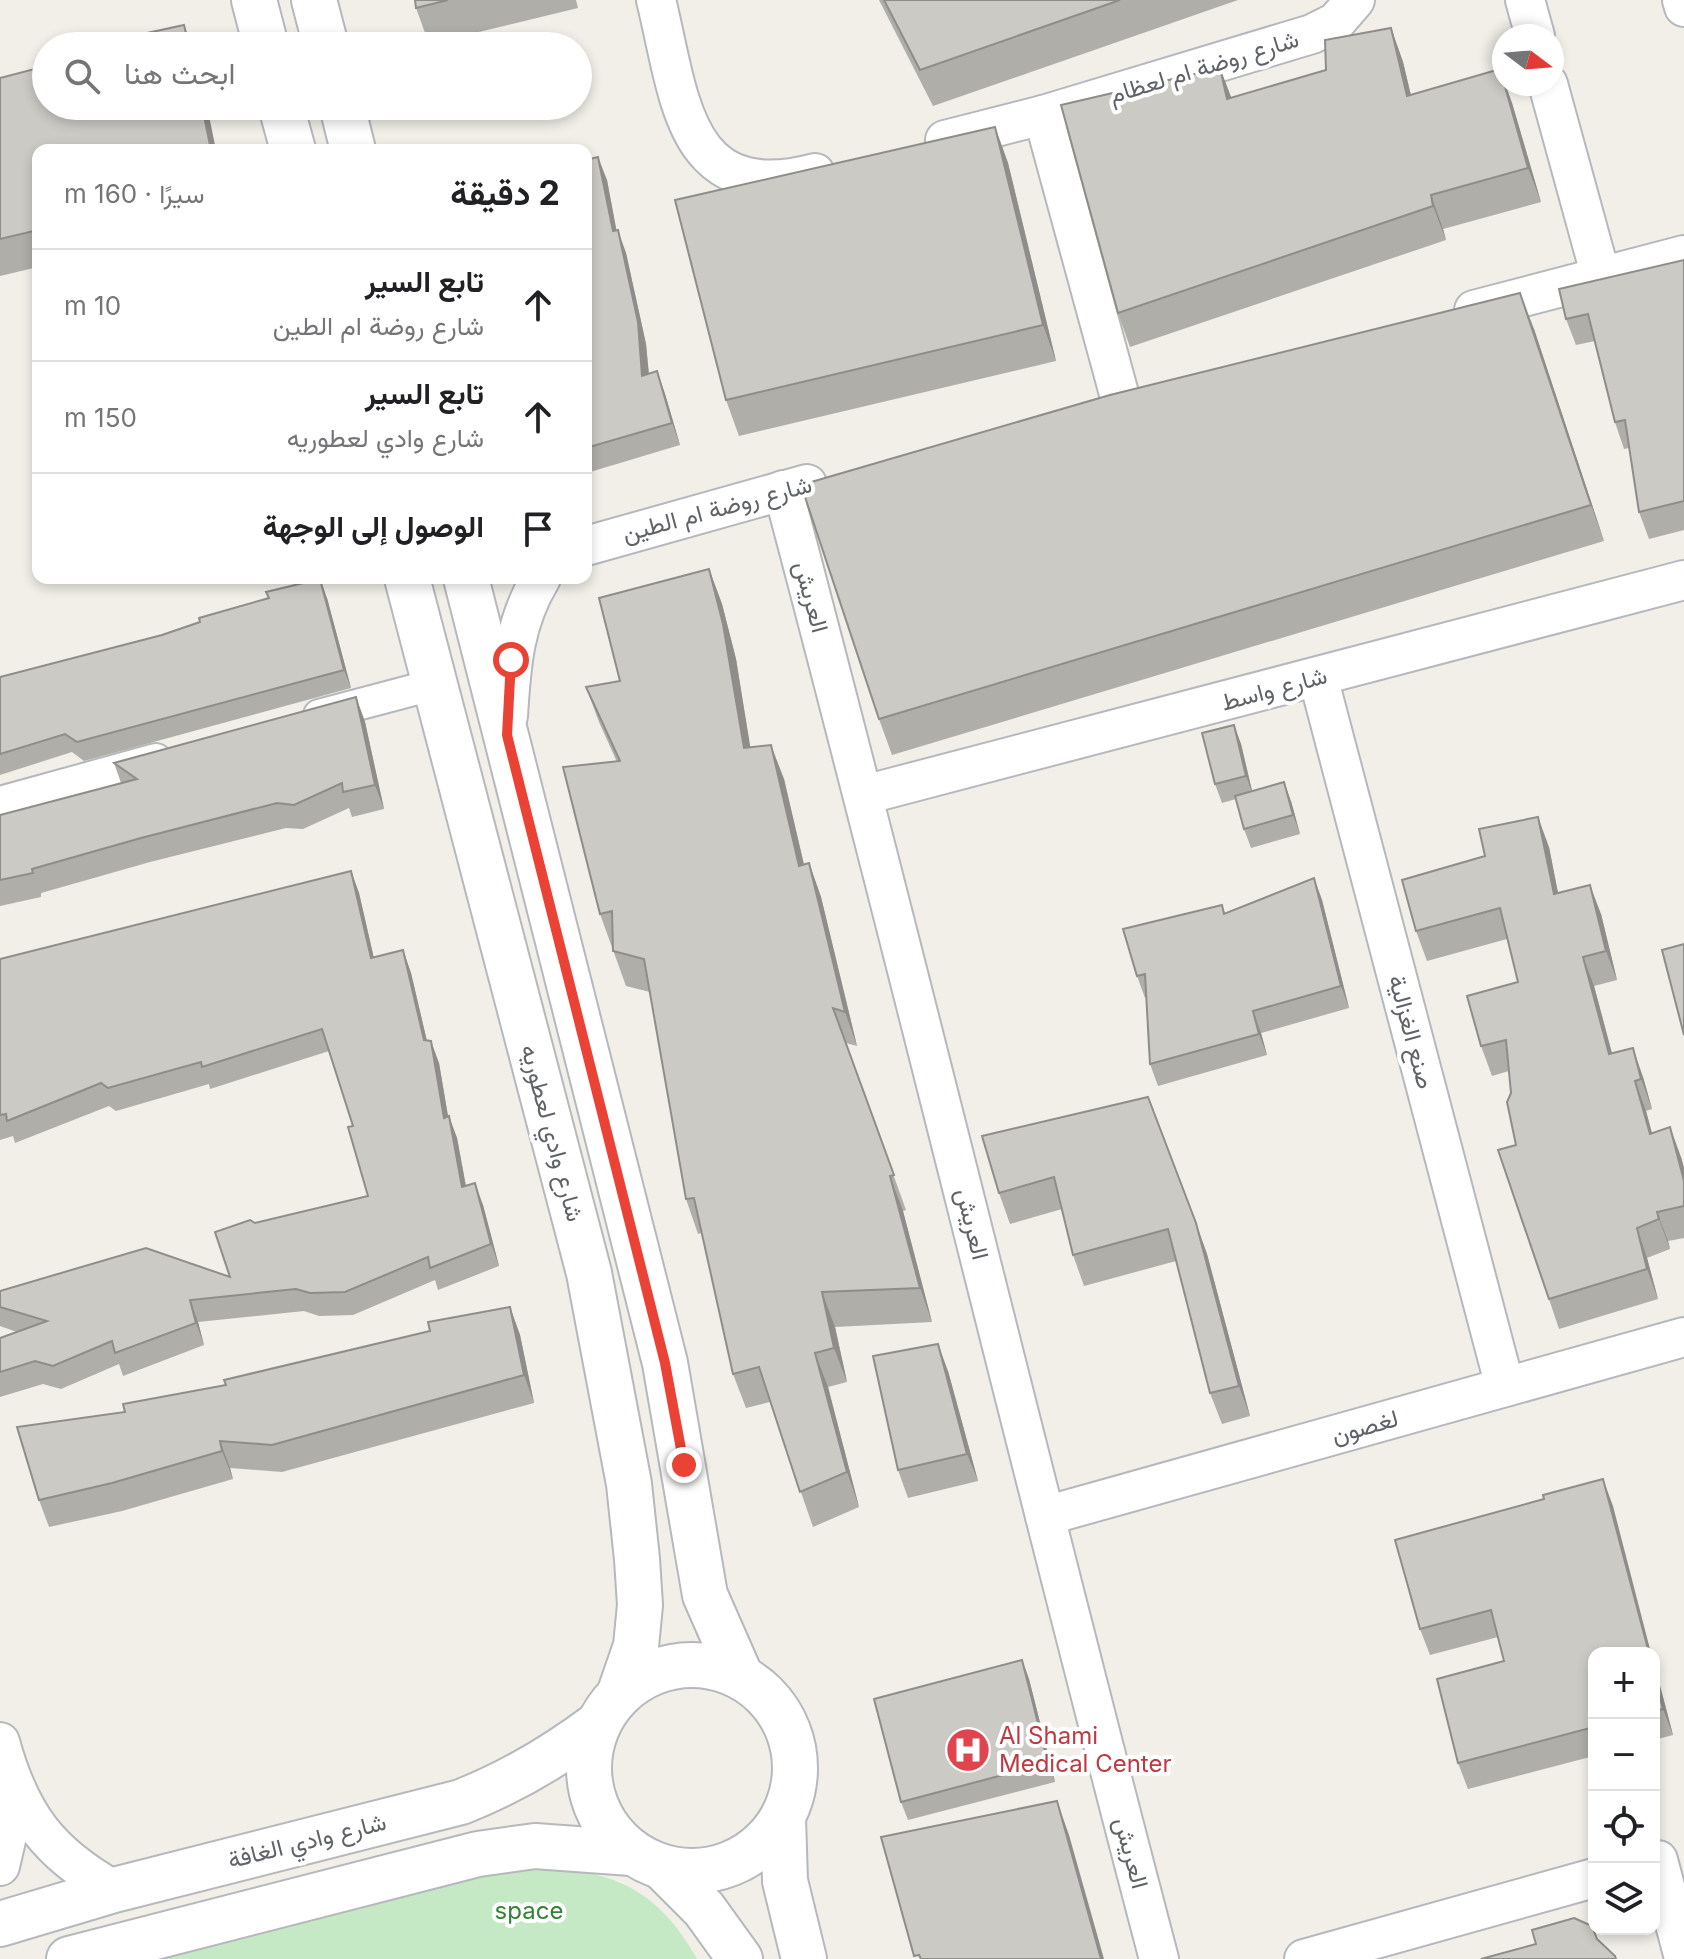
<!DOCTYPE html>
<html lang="ar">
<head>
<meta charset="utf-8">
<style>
  body { margin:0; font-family:Inter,Vazirmatn,sans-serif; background:#f2f2f2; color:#202124; direction:rtl }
  .controls { position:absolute; right:24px; bottom:24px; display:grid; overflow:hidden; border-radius:16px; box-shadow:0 4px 12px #0003 }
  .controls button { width:72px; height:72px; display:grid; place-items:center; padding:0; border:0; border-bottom:2px solid #e0e0e0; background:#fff; color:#202124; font:40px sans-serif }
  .compass { position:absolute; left:1492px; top:24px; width:72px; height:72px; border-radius:50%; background:#fff; box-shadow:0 4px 12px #0003; rotate:106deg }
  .stop { position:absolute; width:24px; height:24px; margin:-18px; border:6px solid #ea4335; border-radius:50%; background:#fff }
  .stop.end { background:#ea4335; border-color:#fff; box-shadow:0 2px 8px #0008 }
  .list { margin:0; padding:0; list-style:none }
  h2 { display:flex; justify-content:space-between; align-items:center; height:104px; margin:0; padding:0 32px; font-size:34px }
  h2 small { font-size:26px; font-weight:400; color:#757577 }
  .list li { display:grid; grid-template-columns:52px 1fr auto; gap:24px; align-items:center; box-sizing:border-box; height:112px; padding:0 32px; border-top:2px solid #e0e0e0 }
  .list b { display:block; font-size:30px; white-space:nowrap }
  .list p { margin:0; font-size:26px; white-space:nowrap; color:#757577 }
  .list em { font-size:26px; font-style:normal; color:#757577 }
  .icon { flex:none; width:44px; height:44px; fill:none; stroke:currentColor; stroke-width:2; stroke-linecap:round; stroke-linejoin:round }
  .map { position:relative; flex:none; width:1684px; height:1959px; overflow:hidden; direction:ltr }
  .search { position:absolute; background:#fff; box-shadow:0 4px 12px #0003; left:32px; top:32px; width:560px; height:88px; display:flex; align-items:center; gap:20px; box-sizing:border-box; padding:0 28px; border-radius:44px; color:#757577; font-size:30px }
  .panel { position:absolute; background:#fff; box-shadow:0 4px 12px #0003; left:32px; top:144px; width:560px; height:440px; border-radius:16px; direction:rtl }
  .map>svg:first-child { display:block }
  .green { fill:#c5e8c5 }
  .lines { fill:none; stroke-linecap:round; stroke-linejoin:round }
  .pedestrian-casing { stroke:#b5b8bc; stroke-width:34 }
  .minor-casing { stroke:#b5b8bc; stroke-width:42 }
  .tertiary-casing { stroke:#b5b8bc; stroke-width:48 }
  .pedestrian { stroke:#fff; stroke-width:30 }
  .minor { stroke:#fff; stroke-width:38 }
  .tertiary { stroke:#fff; stroke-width:44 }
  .wall { fill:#afaea9 }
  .shaded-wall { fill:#8f8d8a }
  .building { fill:#cccac5; stroke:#8f8d8a; stroke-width:2 }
  .route { stroke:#ea4335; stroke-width:10 }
  .labels { text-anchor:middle; stroke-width:8; stroke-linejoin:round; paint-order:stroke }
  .street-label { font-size:24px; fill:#5f6368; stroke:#fff }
  .health-label { font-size:24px; fill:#be3a42; stroke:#fff; text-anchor:start }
  .park-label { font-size:24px; fill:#348238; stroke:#fff }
</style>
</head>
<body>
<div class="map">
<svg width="1684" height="1959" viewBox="0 0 1684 1959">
  <rect width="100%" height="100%" fill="#f1efe8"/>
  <path class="green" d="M486,1865C582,1869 645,1865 697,1959H157Z"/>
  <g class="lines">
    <g class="pedestrian-casing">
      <g id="pedestrian">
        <path d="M319,715L436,684"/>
        <path d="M0,802L156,759"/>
      </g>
    </g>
    <g class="minor-casing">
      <g id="minor">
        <path d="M656,0C680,96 682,208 815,173"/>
        <path d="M1525,0L1535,36"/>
        <path d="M1682,0L1684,7"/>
        <path d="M1548,84L1601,277"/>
        <path d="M1043,115L1121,401"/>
        <path d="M945,140L1043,115L1312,34L1336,22L1355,0"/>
        <path d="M1474,310L1684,255"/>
        <path d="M783,490C913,979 1030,1470 1159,1959"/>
        <path d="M586,546L807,484"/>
        <path d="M1318,677L1505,1387"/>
        <path d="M508,716C511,666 514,622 541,578"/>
        <path d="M864,795L1684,580"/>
        <path d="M1045,1516L1684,1337"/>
        <path d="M0,1742C20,1815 48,1853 114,1890"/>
        <path d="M1658,1860L1684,1958"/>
        <path d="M0,1866L11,1819L9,1781"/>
        <path d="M1304,1959L1594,1878"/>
      </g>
    </g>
    <g class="tertiary-casing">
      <g id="tertiary">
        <path d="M254,0L266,46"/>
        <path d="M314,0L326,46"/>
        <path d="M281,106L293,150"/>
        <path d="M342,106L353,150"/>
        <path d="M407,578L589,1273L629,1484L637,1559L640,1605L636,1646L619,1695"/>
        <path d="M466,578L665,1363L705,1595L741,1677"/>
        <circle cx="692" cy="1768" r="103"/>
        <path d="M783,1818L785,1881L804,1959"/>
        <path d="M664,1869L704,1909L740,1959"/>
        <path d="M0,1924L114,1890L461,1802C512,1782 554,1757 598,1724"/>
        <path d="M69,1959L478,1854L535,1846L631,1853"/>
      </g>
    </g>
    <use href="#pedestrian" class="pedestrian"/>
    <use href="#minor" class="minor"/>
    <use href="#tertiary" class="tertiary"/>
  </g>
  <g class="wall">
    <path d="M415,0H576L578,8L429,44L416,8Z"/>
    <path d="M879,0H1238L933,106Z"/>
    <path d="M1391,28L1403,62L1411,95L1500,69L1504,80V84H1505L1512,103L1541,202L1443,229L1446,240L1130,347L1118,313L1220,68L1231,98L1326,70Z"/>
    <path d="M0,78L38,150V267L0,276Z"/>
    <path d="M995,127L1008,163L1056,361L739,436L726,400Z"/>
    <path d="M586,160L607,180L616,230L626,253L646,344L649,374L657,371L665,394L680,445L590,472L586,461Z"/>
    <path d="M1684,260V530L1649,539L1639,512L1629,448L1624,449L1615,422L1595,341L1576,345L1566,319Z"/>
    <path d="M1534,329L1604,541L892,755L879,719Z"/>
    <path d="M709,569L722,604L736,659L750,747L784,779L804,864L809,863L821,897L857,1046L846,1043L906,1210L903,1211L932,1322L835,1327L847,1382L828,1387L859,1507L813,1527L770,1402L746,1408L733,1374L702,1233L698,1234L686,1199L650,992L626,986L600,914L617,762L599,722L586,687L620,681Z"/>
    <path d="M327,598L351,688L84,761L72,752L0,775V677Z"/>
    <path d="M356,697L365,722L384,809L352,817L349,808L303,829L286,828L150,862L41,893V897L0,906V815L121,783L114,763Z"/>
    <path d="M1234,725L1241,744L1252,791L1291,801L1300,834L1251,848L1244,829L1236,799L1222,803L1215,784Z"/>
    <path d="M1549,847L1558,893L1601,914L1617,980L1594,986L1612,1053L1643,1077L1652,1109L1646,1111L1652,1133L1681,1157L1684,1168V1238L1668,1241L1670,1249L1647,1258L1658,1299L1559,1329L1549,1299L1516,1145L1509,1071L1492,1076L1481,1046L1518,982L1507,939L1427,961L1416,931Z"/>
    <path d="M351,871L359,893L374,958L403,950L411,973L427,1041L439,1063L448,1116L457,1138L466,1186L483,1205L499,1266L438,1290L435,1280L353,1315L319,1316L304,1311L198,1322L204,1345L123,1376L119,1364L61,1389L43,1384L0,1397V1338L17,1332L0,1326V1291L230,1277L255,1223L368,1196L353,1126L329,1051L210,1089L209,1084L116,1111L109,1106L15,1143L13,1136L0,1140V959Z"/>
    <path d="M1314,878L1322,900L1349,1008L1261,1033L1267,1055L1158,1086L1150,1064L1146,997L1145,998L1137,976L1222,905L1225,913Z"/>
    <path d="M1148,1097L1207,1254L1250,1416L1222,1424L1210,1393L1176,1261L1084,1286L1073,1255L1062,1209L1010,1224L999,1193Z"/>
    <path d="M510,1307L520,1335L534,1403L282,1472L230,1468L233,1479L122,1511L49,1527L39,1500L125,1412L430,1331Z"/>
    <path d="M948,1371L978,1481L908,1498L898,1470Z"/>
    <path d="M1613,1506L1594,1653V1756L1468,1789L1458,1763L1504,1661L1498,1637L1430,1655L1420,1629Z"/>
    <path d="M1022,1660L1029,1679L1055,1782L908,1820L901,1802Z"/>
    <path d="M1654,1663L1673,1735L1654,1740Z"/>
  </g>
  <g class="shaded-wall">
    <path d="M184,25L192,46H189Z"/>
    <path d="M1391,28L1403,62L1419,130L1407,96Z"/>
    <path d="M1220,68L1233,102L1227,99Z"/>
    <path d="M1504,84H1505L1512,103L1541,202L1528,168Z"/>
    <path d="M202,106H207L216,150H211Z"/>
    <path d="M995,127L1008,163L1056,361L1043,325Z"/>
    <path d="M598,157L607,180L621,254L613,231Z"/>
    <path d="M1431,195L1443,229L1446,240L1433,206Z"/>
    <path d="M618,230L626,253L646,344L651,399L642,376Z"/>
    <path d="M1520,293L1534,329L1604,541L1591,505Z"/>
    <path d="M657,371L665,394L680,445L672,423Z"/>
    <path d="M709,569L722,604L736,659L756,782L744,748Z"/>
    <path d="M320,579L327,598L351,688L344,670Z"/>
    <path d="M356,697L365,722L384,809L375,785Z"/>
    <path d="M1234,725L1241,744L1253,795L1246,776Z"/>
    <path d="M771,745L784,779L812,900L799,866Z"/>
    <path d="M1284,782L1291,801L1300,834L1293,815Z"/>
    <path d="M1538,817L1549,847L1564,924L1554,894Z"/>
    <path d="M809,863L821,897L857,1046L845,1012Z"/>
    <path d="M351,871L359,893L379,981L371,958Z"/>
    <path d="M1314,878L1322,900L1349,1008L1341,986Z"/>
    <path d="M1590,885L1601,914L1617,980L1606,951Z"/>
    <path d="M403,950L411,973L432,1063L424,1040Z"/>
    <path d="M1583,957L1594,986L1620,1084L1609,1054Z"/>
    <path d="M1253,1011L1261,1033L1267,1055L1259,1034Z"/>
    <path d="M431,1041L439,1063L452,1140L444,1118Z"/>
    <path d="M1633,1048L1643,1077L1652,1109L1641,1079Z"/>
    <path d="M1635,1081L1646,1111L1660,1164L1650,1134Z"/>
    <path d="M449,1116L457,1138L470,1209L462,1187Z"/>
    <path d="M1670,1127L1681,1157L1684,1168V1181Z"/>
    <path d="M890,1176L903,1211L932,1322L920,1288Z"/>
    <path d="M475,1183L483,1205L499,1266L491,1244Z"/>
    <path d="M1657,1212L1668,1241L1670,1249L1659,1219Z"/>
    <path d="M1196,1223L1207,1254L1250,1416L1239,1386Z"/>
    <path d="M1637,1228L1647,1258L1658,1299L1647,1269Z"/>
    <path d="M822,1292L835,1327L847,1382L834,1348Z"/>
    <path d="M190,1300L198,1322L204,1345L196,1323Z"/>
    <path d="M510,1307L520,1335L534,1403L524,1375Z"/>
    <path d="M938,1344L948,1371L978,1481L967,1454Z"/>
    <path d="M815,1353L828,1387L859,1507L847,1472Z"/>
    <path d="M220,1441L230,1468L233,1479L222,1451Z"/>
    <path d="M1603,1479L1613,1506L1651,1653H1649Z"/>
    <path d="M1022,1660L1029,1679L1055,1782L1048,1763Z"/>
    <path d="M1654,1663L1673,1735L1663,1709L1654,1673Z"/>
    <path d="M1057,1801L1069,1835L1104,1959H1101Z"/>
  </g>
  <g class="building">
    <path d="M415,0H448L416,8Z"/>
    <path d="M884,0H1120L920,70Z"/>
    <path d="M184,25L189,46H87Z"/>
    <path d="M1391,28L1407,96L1500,69L1528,168L1431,195L1433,206L1118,313L1061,105L1220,68L1227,99L1326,70L1325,40Z"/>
    <path d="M46,66V106H202L211,150H38V230L0,239V78Z"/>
    <path d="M995,127L1043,325L726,400L675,200Z"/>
    <path d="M598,157L613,231L618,230L638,322L642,376L657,371L672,423L586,448V160Z"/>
    <path d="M1684,260V501L1639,512L1625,420L1615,422L1588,314L1566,319L1559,289Z"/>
    <path d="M1520,293L1591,505L879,719L801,485L1110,395Z"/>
    <path d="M709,569L723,624L744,748L771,745L799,866L809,863L845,1012L833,1008L894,1175L890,1176L920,1288L822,1292L834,1348L815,1353L847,1472L800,1492L759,1367L733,1374L694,1198L686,1199L644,959L613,951L612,911L600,914L563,767L620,761L586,687L620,681L599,598Z"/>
    <path d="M320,579L344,670L77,742L65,734L0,754V677L162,635L200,622L199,618L269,598L266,592Z"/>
    <path d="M356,697L375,785L343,792L342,783L294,805L277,803L141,838L32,869L33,873L0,880V815L137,779L114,763Z"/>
    <path d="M1234,725L1246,776L1215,784L1202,733Z"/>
    <path d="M1284,782L1293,815L1244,829L1235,796Z"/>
    <path d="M1538,817L1554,894L1590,885L1606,951L1583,957L1609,1054L1633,1048L1641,1079L1635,1081L1650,1134L1670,1127L1684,1181V1206L1657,1212L1659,1219L1637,1228L1647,1269L1549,1299L1498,1150L1516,1145L1507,1102L1511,1093L1506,1040L1481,1046L1467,996L1518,982L1500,908L1416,931L1402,880L1485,856L1479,829Z"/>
    <path d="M351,871L371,958L403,950L424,1040L431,1041L444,1118L449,1116L462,1187L475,1183L491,1244L430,1268L428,1257L345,1292L310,1293L296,1289L190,1300L196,1323L115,1353L112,1341L53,1366L35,1361L0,1372V1338L47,1321L0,1307V1291L146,1248L230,1277L215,1232L250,1220L255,1223L368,1196L348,1127L353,1126L322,1029L202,1067L201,1062L108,1088L101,1083L7,1121L6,1114L0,1115V959Z"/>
    <path d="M1314,878L1341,986L1253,1011L1259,1034L1150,1064L1145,974L1137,976L1123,929L1222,905L1224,914Z"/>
    <path d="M1684,944V1035L1662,950Z"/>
    <path d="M1148,1097L1196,1223L1239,1386L1210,1393L1168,1229L1073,1255L1054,1177L999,1193L982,1136Z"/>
    <path d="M510,1307L524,1375L272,1445L220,1441L222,1451L112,1483L39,1500L17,1427L125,1412L123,1404L226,1385L224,1380L430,1331L428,1322Z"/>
    <path d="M938,1344L967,1454L898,1470L873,1356Z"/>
    <path d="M1603,1479L1649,1653H1594V1727L1458,1763L1437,1679L1504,1661L1491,1610L1420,1629L1395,1540L1544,1499L1543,1495Z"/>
    <path d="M1022,1660L1048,1763L901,1802L874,1699Z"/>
    <path d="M1654,1673L1663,1709L1654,1711Z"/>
    <path d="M1057,1801L1101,1959H921L919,1955L914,1956L881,1837Z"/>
    <path d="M1574,1918L1592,1926L1597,1939L1615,1956L1616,1959H1481L1536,1944L1532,1930Z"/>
  </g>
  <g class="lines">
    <path class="route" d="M511,660L507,735L665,1363L684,1465"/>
  </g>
  <defs>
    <g id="hospital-disc" transform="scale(2.3)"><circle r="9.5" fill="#e0444e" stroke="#fff"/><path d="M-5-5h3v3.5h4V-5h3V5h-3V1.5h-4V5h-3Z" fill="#fff"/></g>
  </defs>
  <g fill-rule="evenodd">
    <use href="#hospital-disc" x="968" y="1750"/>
  </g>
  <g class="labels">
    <g class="street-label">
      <text transform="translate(1204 67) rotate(-17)" y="8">شارع روضة ام لعظام</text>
      <text transform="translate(717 509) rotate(-15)" y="8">شارع روضة ام الطين</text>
      <text transform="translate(811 597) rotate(75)" y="8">العريش</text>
      <text transform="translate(1274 689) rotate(-15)" y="8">شارع واسط</text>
      <text transform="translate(1411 1032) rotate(75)" y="8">صنع الغزالية</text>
      <text transform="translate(552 1133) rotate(75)" y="8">شارع وادي لعطوريه</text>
      <text transform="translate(972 1224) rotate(76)" y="8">العريش</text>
      <text transform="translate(1365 1427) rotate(-16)" y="8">لغصون</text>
      <text transform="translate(307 1841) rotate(-14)" y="8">شارع وادي الغافة</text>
      <text transform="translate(1131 1853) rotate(75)" y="8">العريش</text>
    </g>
    <g class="health-label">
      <text x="999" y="1744">Al Shami<tspan x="999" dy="28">Medical Center</tspan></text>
    </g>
    <g class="park-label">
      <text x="529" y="1919">space</text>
    </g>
  </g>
</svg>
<div class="controls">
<button>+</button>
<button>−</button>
<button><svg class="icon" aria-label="locate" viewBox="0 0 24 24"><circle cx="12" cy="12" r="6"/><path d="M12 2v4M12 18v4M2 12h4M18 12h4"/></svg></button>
<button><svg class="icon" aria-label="layers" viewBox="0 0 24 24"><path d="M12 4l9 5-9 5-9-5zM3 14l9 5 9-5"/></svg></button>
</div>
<svg class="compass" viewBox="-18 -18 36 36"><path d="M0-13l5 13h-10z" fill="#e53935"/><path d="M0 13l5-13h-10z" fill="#757577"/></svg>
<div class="stop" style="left:511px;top:660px"></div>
<div class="stop end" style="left:684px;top:1465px"></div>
<div class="search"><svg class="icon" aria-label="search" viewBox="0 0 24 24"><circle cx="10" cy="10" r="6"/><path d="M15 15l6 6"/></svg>ابحث هنا</div>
<section class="panel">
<h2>2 دقيقة<small>سيرًا · 160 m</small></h2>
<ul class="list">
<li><svg class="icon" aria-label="ahead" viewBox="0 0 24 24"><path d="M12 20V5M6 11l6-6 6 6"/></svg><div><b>تابع السير</b><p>شارع روضة ام الطين</p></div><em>10 m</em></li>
<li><svg class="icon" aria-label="ahead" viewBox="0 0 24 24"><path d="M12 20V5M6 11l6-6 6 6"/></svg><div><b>تابع السير</b><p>شارع وادي لعطوريه</p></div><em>150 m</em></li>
<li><svg class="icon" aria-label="arrive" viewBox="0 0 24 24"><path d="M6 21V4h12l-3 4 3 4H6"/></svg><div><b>الوصول إلى الوجهة</b></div></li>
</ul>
</section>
</div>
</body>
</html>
